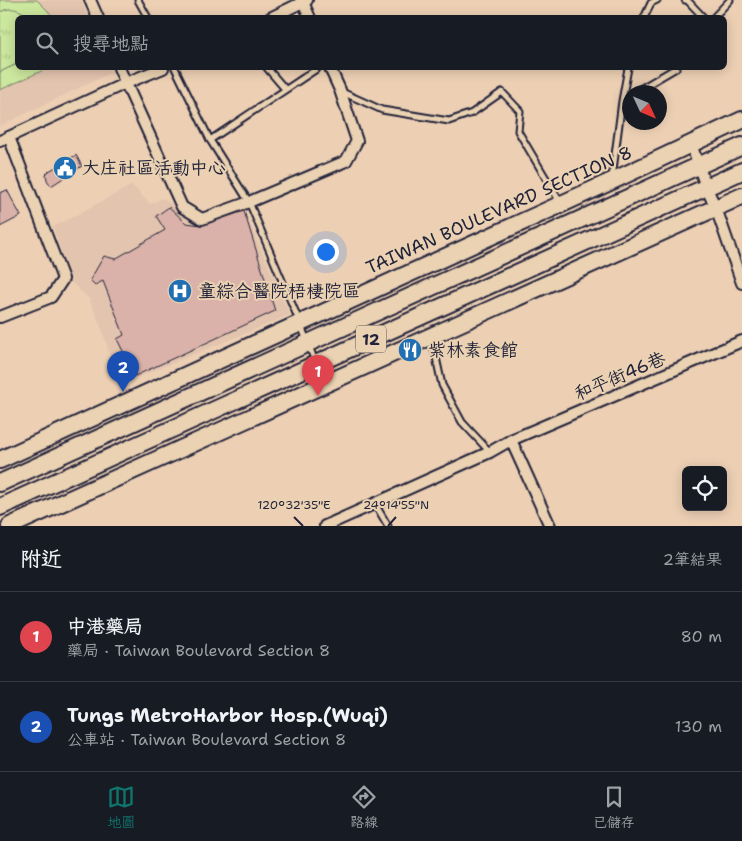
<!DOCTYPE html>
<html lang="zh-TW">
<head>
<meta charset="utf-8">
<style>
  body { margin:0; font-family:"Shantell Sans","LXGW WenKai TC",sans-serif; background:#242831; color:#f1f3f6 }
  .controls { position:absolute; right:15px; bottom:15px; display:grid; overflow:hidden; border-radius:8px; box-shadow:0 2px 12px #0003 }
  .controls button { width:45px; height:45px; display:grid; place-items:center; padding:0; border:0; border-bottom:1px solid #363941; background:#171b24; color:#f1f3f6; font:25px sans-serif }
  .compass { position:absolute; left:622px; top:85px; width:45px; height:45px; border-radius:50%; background:#171b24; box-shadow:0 2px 12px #0003; rotate:134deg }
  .you { position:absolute; left:325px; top:251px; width:18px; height:18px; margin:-12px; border:4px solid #fff; border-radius:50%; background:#1a73e8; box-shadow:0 0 0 8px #1a73e833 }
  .badge { display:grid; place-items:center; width:32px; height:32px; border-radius:50%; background:#0f766e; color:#fff; font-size:16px; font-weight:700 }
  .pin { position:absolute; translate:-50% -41px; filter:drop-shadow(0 1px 2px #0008) }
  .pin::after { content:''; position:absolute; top:26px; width:18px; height:15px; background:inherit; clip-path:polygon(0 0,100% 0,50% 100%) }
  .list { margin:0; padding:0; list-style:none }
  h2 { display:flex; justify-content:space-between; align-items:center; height:65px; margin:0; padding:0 20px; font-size:21px }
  h2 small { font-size:16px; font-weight:400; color:#9ea1a6 }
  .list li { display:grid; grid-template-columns:32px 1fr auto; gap:15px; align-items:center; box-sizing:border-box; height:90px; padding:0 20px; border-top:1px solid #363941 }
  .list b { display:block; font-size:19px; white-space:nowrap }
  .list p { margin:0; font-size:16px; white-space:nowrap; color:#9ea1a6 }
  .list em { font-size:16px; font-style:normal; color:#9ea1a6 }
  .icon { flex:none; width:28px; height:28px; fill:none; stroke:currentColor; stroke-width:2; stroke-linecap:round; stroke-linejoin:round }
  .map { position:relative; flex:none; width:742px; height:526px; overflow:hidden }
  .search { position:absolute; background:#171b24; box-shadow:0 2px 12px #0003; left:15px; right:15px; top:15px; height:55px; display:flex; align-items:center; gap:12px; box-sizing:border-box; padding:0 18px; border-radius:8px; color:#9ea1a6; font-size:19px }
  .sheet { height:245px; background:#171b24 }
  nav { display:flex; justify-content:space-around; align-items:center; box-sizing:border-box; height:70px; border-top:1px solid #363941; background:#171b24; font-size:14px; color:#9ea1a6 }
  nav a { display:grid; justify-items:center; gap:2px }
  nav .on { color:#0f766e }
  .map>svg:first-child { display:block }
  .built { fill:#e3c4af }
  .grass { fill:url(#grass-tufts); stroke:#77846c }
  .garden { fill:#cce79e; stroke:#77846c }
  .building { fill:#dab2a9; stroke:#22223b }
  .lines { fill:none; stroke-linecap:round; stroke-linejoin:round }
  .service-casing { stroke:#22223b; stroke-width:9 }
  .minor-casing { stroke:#22223b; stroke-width:14 }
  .primary-casing { stroke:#22223b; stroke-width:20 }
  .service { stroke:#ead2b2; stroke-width:5 }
  .minor { stroke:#ead2b2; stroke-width:10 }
  .primary { stroke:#ead2b2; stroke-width:16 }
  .ticks { fill:none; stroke:#22223b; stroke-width:2 }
  .labels { text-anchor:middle; stroke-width:4; stroke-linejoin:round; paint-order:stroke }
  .shield { fill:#ead2b2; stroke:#5e575f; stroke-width:1 }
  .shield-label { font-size:16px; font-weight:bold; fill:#22223b }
  .poi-label { font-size:18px; fill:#22223b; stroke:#ead2b2; text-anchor:start }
  .street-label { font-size:18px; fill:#22223b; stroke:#ead2b2 }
  .ticks-label { font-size:12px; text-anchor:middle; fill:#22223b; stroke:#ead2b2; stroke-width:4; stroke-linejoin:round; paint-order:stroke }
</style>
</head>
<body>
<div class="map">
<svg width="742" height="526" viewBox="0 0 742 526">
  <defs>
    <pattern id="grass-tufts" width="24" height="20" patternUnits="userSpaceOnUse" patternTransform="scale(1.25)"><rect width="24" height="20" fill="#cce79e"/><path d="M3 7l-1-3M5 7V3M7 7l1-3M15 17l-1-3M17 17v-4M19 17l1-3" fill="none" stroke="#afc689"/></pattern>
  </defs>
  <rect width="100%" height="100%" fill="#edd0b4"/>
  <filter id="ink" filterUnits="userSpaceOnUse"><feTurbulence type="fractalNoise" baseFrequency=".02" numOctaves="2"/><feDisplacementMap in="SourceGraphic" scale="10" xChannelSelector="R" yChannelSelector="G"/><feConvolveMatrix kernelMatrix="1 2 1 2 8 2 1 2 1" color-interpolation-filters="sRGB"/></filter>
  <g filter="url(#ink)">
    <g class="built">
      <path d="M0,0H81L88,17L18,18V68H110L112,72L0,126Z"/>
      <path d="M132,185L150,204L163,198L196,221L241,203L290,315L126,382L109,353L102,330L89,299L72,283L53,227Z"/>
    </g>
    <path class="grass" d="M16,8L24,13L29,17L18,18L17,64L0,72V12L7,9Z"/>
    <g class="garden">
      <path d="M0,0H37L48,11L53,17H29C19,9 12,6 0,12Z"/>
      <path d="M17,64L18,68H48L0,90V72Z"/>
    </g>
    <g class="building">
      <path d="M76,155L82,166L51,186L47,180L46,174L49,171Z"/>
      <path d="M7,190L21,216L0,227V193Z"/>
      <path d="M169,207L186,223L201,225L244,211L275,311L135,376L117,339L124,335L103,281L95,285L90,280L104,256L115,259L165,230L156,216Z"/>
    </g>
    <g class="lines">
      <g class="service-casing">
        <g id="service">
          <path d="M138,0L148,18"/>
          <path d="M685,0L688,1L704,18"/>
          <path d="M644,18L651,3L657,0"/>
          <path d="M713,18L730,0"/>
          <path d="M175,68L210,140L249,202L300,323L323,382"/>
          <path d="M267,68L285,89"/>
          <path d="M342,92L382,110L449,121L472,113L502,92L520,111L518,131L560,202"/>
          <path d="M635,92L676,68"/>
          <path d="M210,140L318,68"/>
          <path d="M612,178L622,101L628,68"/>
          <path d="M432,339L442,385L462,422L490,452"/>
          <path d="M375,504L388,526"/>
        </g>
      </g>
      <g class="minor-casing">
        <g id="minor">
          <path d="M90,0L98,18"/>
          <path d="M301,0L303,2L310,18"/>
          <path d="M270,18L307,0"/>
          <path d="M119,68L182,207L202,219L249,202L346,161L357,141L340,90L330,68"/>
          <path d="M0,141L126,83L163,68"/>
          <path d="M691,144L706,187L716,208L742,283"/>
          <path d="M0,317L51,297L63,279L9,137"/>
          <path d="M511,440L550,526"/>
          <path d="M325,526L490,452L511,440L742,341"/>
        </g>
      </g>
      <g class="primary-casing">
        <g id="primary">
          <path d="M0,460L612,181L742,120"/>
          <path d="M0,483L742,146"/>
          <path d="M0,507L742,171"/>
          <path d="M10,526L742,196"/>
        </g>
      </g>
      <use href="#service" class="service"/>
      <use href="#minor" class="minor"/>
      <use href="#primary" class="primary"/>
    </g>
  </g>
  <path class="ticks" d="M294,517L303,526M388,526L396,517"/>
  <defs>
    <g id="civic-disc" transform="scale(1.25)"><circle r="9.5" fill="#1f6fb2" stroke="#ead2b2"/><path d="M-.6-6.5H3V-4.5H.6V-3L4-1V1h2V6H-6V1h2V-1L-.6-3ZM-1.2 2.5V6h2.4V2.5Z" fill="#fff"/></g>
    <g id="hospital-disc" transform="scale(1.25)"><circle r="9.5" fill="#1f6fb2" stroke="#ead2b2"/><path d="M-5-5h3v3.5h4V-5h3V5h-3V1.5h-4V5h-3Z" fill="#fff"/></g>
    <g id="restaurant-disc" transform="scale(1.25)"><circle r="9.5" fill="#1f6fb2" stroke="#ead2b2"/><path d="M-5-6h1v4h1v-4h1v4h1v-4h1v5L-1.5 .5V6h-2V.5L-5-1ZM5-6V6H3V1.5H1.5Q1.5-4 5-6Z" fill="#fff"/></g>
  </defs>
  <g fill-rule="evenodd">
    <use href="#civic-disc" x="65" y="168"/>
    <use href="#hospital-disc" x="180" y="291"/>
    <use href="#restaurant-disc" x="410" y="350"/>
  </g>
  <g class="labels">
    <rect class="shield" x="356" y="325.5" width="30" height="27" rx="4"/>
    <g class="shield-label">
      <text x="371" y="345">12</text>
    </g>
    <g class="poi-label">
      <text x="82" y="174">大庄社區活動中心</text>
      <text x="198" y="297">童綜合醫院梧棲院區</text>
      <text x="428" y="356">紫林素食館</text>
    </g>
    <g class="street-label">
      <text transform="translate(499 210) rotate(-24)" y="6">TAIWAN BOULEVARD SECTION 8</text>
      <text transform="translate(620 376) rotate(-23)" y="6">和平街46巷</text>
    </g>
  </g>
  <g class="ticks-label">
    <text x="396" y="509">24°14'55"N</text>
    <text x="294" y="509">120°32'35"E</text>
  </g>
</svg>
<div class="controls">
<button><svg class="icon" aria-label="locate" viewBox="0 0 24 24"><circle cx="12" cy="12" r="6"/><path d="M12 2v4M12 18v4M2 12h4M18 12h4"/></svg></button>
</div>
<svg class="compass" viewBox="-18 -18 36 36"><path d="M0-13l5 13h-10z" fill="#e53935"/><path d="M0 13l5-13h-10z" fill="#9ea1a6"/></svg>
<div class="you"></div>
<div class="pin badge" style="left:318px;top:396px;background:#e0444e">1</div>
<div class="pin badge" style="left:123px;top:392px;background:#1a4fb4">2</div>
<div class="search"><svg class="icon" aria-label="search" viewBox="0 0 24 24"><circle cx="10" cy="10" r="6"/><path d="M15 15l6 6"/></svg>搜尋地點</div>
</div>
<section class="sheet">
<h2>附近<small>2筆結果</small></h2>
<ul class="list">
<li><span class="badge" style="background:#e0444e">1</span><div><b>中港藥局</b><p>藥局 · Taiwan Boulevard Section 8</p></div><em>80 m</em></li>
<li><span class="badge" style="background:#1a4fb4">2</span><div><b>Tungs MetroHarbor Hosp.(Wuqi)</b><p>公車站 · Taiwan Boulevard Section 8</p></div><em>130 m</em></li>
</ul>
</section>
<nav>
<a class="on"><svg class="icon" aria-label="map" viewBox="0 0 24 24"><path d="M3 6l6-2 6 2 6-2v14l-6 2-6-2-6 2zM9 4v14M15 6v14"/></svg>地圖</a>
<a><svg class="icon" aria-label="directions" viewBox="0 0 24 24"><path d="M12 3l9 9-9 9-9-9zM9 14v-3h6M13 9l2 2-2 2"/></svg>路線</a>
<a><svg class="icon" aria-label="saved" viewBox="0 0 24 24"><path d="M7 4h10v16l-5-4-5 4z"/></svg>已儲存</a>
</nav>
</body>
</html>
